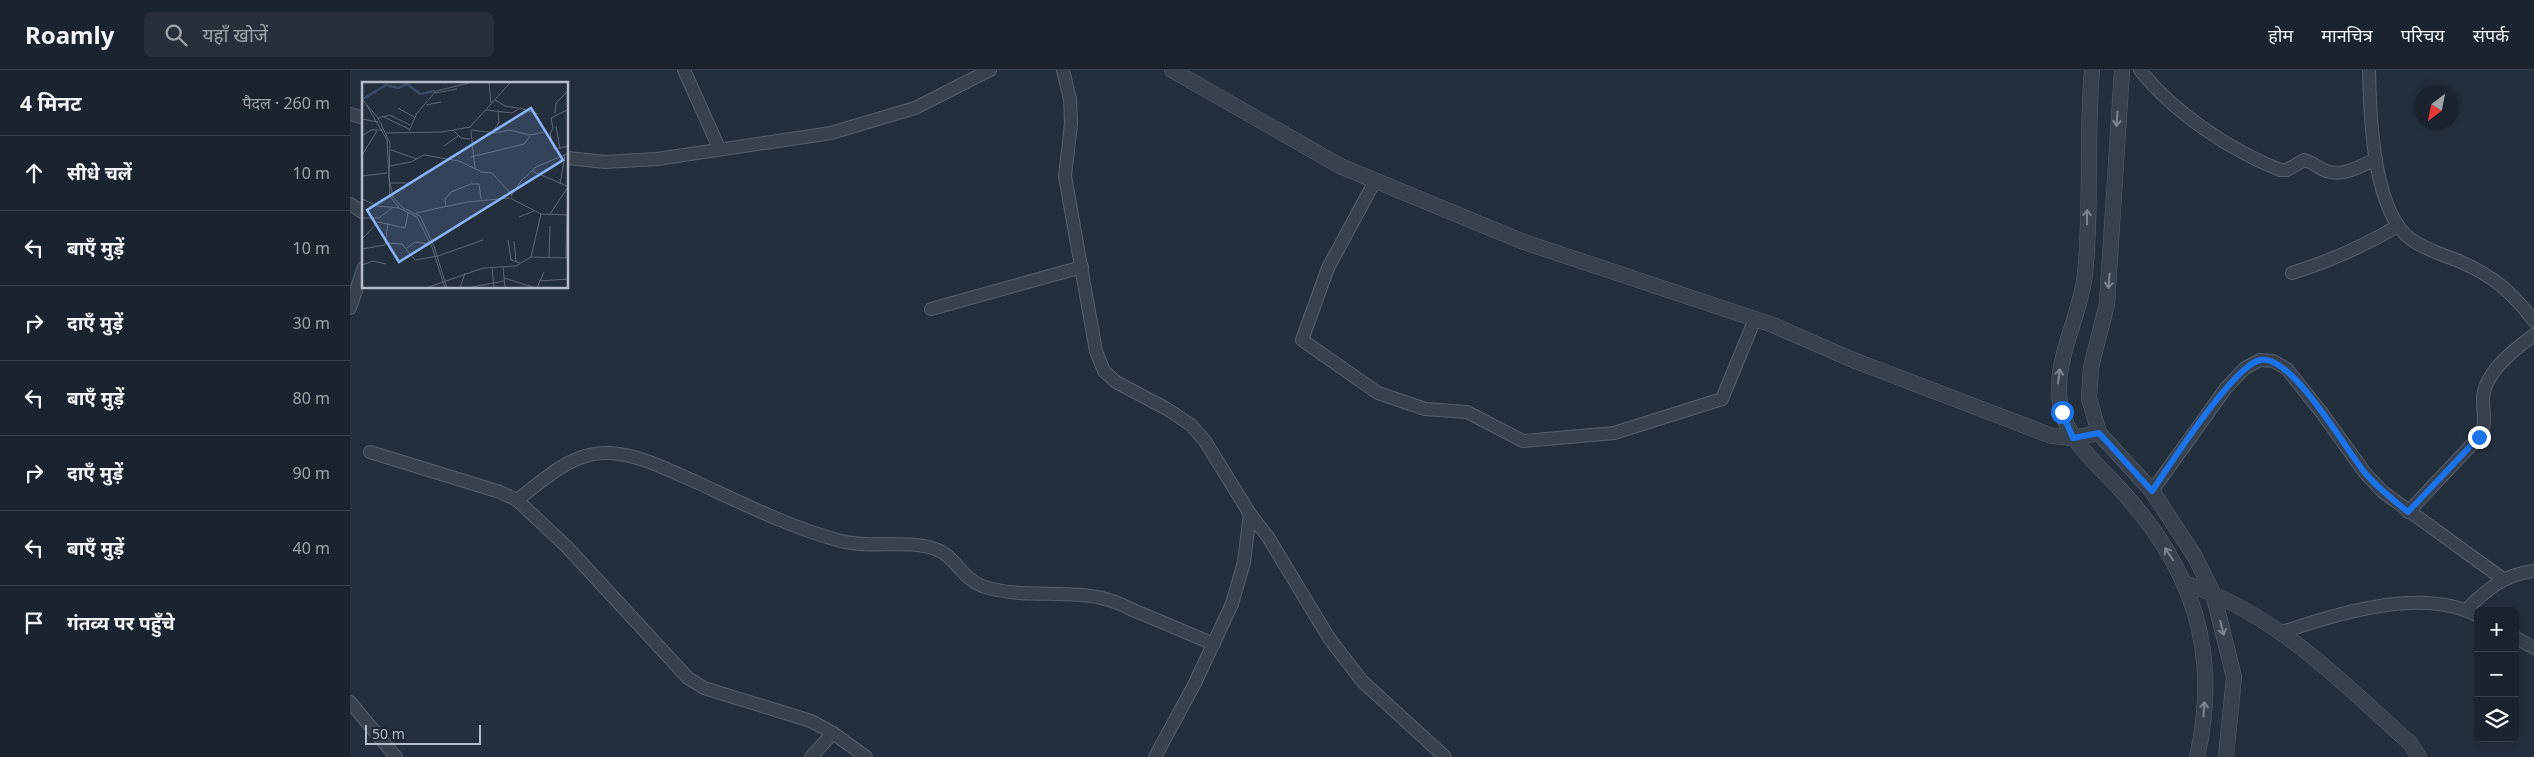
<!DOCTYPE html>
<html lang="hi">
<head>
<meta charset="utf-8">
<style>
  body { margin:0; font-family:"Noto Sans","Noto Sans Devanagari",sans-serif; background:#282f3a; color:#f1f3f6 }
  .controls { position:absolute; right:15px; bottom:15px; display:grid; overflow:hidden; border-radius:8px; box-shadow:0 2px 8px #0003 }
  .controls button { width:45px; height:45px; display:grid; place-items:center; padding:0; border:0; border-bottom:1px solid #39404a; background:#1b232e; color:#f1f3f6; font:25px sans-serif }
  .compass { position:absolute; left:2064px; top:15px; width:45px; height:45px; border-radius:50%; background:#1b232e; box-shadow:0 2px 8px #0003; rotate:212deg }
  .scale { position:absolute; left:15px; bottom:12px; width:116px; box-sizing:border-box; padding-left:5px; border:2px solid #b4bcc9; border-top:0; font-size:14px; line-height:18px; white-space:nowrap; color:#b4bcc9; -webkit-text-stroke:4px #1d2633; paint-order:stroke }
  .stop { position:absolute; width:15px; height:15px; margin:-11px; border:4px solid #1a73e8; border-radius:50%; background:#fff }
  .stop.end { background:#1a73e8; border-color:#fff; box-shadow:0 1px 5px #0008 }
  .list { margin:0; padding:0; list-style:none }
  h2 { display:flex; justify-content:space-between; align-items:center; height:65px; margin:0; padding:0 20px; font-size:21px }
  h2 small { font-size:16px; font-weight:400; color:#a0a4aa }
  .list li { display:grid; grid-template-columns:32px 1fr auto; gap:15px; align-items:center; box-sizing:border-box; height:75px; padding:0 20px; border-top:1px solid #39404a }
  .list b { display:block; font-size:19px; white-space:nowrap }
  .list em { font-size:16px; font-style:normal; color:#a0a4aa }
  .icon { flex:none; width:28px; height:28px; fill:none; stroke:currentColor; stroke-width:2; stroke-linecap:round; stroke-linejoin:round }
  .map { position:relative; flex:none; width:2184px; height:687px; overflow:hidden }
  header { display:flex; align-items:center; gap:30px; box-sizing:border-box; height:70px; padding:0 25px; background:#1b232e; border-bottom:1px solid #39404a }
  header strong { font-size:24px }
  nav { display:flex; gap:28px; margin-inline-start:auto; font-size:18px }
  .search { width:350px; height:45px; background:#282f3a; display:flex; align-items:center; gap:12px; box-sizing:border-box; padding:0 18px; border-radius:8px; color:#a0a4aa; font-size:19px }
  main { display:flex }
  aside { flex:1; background:#1b232e }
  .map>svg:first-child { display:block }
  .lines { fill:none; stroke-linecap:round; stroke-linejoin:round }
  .minor-casing { stroke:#565f6c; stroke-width:14 }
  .tertiary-casing { stroke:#565f6c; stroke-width:16 }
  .minor { stroke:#38414e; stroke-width:12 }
  .tertiary { stroke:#38414e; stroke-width:15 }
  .oneway { stroke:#7c8592 }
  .route { stroke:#1a73e8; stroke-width:6 }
  .inset-river { fill:none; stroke:#394c67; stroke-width:2.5 }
  .inset-road { fill:none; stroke:#5e6776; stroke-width:1 }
  .view { fill:#8ab4f8; fill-opacity:0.15; stroke:#8ab4f8; stroke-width:2.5 }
  .inset-edge { fill:none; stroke:#b4bcc9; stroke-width:2.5 }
</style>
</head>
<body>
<header>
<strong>Roamly</strong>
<div class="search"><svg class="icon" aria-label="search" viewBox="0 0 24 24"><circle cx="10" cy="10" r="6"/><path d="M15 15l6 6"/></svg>यहाँ खोजें</div>
<nav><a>होम</a><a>मानचित्र</a><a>परिचय</a><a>संपर्क</a></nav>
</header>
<main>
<aside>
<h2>4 मिनट<small>पैदल · 260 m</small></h2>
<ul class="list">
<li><svg class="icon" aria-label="ahead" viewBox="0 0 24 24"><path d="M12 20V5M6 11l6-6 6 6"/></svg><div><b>सीधे चलें</b></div><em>10 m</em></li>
<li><svg class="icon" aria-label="left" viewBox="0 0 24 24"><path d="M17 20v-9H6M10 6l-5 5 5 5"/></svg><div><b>बाएँ मुड़ें</b></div><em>10 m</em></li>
<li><svg class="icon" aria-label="right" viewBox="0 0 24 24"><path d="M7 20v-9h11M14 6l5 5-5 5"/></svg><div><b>दाएँ मुड़ें</b></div><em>30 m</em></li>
<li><svg class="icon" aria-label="left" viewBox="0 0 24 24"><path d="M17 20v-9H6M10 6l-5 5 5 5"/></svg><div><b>बाएँ मुड़ें</b></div><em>80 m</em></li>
<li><svg class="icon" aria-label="right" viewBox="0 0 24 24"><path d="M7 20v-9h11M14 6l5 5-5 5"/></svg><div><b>दाएँ मुड़ें</b></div><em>90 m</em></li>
<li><svg class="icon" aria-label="left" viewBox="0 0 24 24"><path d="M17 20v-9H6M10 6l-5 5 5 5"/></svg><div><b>बाएँ मुड़ें</b></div><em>40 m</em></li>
<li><svg class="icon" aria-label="arrive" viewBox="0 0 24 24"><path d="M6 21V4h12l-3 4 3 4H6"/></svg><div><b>गंतव्य पर पहुँचे</b></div></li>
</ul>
</aside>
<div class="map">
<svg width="2184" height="687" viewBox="0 0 2184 687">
  <rect width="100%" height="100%" fill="#242f3e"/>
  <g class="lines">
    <g class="minor-casing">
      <g id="minor">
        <path d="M334,0L369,78"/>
        <path d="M713,0L720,29L721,54L715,106L746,281L754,301L766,312L817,339L841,355L855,371L900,444L918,467L979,568L1012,611L1095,687"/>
        <path d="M1790,0C1824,43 1880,80 1930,100H1937L1954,90C1963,92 1968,98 1976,101C1993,107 2011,96 2026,89"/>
        <path d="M2019,0C2020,44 2022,142 2062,170C2076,180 2094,185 2111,192C2143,206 2162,222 2184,251"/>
        <path d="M0,44L14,48"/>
        <path d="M218,88L255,92L307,89L481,63L565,38L640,0"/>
        <path d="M1025,111L978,198L952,270L1028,323L1075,339L1117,342L1173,371L1264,363L1372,329L1405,249"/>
        <path d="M0,134L14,143"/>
        <path d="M1942,203C1980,191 2014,176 2048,156"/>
        <path d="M0,238L14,197"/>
        <path d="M581,239L732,197"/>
        <path d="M20,382L150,422L167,430L217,477L338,608L354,618L461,651L483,663L516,687"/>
        <path d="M1802,421L1876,318L1895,298L1910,290L1923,291L1937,299L1972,343L2015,403L2033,422L2153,509"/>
        <path d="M167,430C194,410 222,381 259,383C288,384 318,400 344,411C392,433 441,458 491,471C522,479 557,469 585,479C605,485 611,508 632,516C673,530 718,518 759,530C770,533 780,539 790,543C815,553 839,564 864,574"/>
        <path d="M2058,442L2129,367C2137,354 2133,344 2133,330C2133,303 2165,279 2184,265"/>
        <path d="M2116,540C2136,520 2155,504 2184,501"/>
        <path d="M1932,562C1987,544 2073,516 2128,546"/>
        <path d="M2165,567L2184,578"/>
        <path d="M0,632L46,687"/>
        <path d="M461,687L483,663"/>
        <path d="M805,687L844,615L882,534L894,492L900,444"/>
      </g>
    </g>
    <g class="tertiary-casing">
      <g id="tertiary">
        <path d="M822,0L990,96L1174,172L1423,255L1503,290L1702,366L1723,368L1749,363"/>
        <path d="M1742,0C1736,68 1742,136 1735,204C1730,250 1701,292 1711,339C1719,372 1750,397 1771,420C1843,499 1871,582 1847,687"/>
        <path d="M1772,0L1757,234L1741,297L1739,328L1749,363L1802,421L1844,485L1863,523L1884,607L1876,687"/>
        <path d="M1834,513C1926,543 1989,610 2060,673L2069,687"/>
      </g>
    </g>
    <use href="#minor" class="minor"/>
    <use href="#tertiary" class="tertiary"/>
  </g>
  <defs><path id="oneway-shaft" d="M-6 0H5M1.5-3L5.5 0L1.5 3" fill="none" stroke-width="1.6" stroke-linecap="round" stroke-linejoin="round" transform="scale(1.25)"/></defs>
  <g class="oneway">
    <use href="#oneway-shaft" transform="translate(1767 49) rotate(94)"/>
    <use href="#oneway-shaft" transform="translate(1737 147) rotate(-89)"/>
    <use href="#oneway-shaft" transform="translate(1759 211) rotate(95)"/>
    <use href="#oneway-shaft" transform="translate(1709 306) rotate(-82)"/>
    <use href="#oneway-shaft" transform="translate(1819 484) rotate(-124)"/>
    <use href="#oneway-shaft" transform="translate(1872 558) rotate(76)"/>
    <use href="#oneway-shaft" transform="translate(1854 639) rotate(-86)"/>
  </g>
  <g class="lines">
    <path class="route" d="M1712,342L1723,368L1749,363L1802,421C1820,395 1883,296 1910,290C1942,283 1996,381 2016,404C2028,418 2043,430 2058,442L2129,367"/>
  </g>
  <g transform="translate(12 12)">
    <rect width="206" height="206" fill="#242f3e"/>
    <path class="inset-river" d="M1,17L24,3L36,6L45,2L58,12L73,9"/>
    <path class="inset-road" d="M127,1L129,21M73,11L95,7M0,17L16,36L28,61L27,96L31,115L41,126L58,134L72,164L85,206M133,18L143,24L156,26M4,22L25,58L28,114L37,126L55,135L70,165L83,206M64,23L79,20M36,26L52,35M207,27L189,36L191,46L188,52L192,67L207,64M124,28L150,31L158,26L176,32M193,31L194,21L207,8M20,34L47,47M16,36L28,33L48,43M0,37L16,40M194,44L198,67M91,48L99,56L108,57M109,48L134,51L147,48L168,53L182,50M47,49L55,31L74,9L107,1M109,49L113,87M130,50L137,41L136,28M24,51L80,50L108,45L148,1M0,54L9,48H21M82,64L96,54M29,68L55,77M0,73L15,49M109,75L162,62L168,54M28,84L49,80L62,73L97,79L120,90L130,91L150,113M170,89L207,105M0,94L25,91M28,101H47M198,102L203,73M149,114L159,99L174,85L207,71M0,117L15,124L37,126M84,125L83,117L89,110L109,102H117L119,117M54,131L105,120L148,116L179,132L207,133M188,132L206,105M157,135L172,129M0,136H17L30,126M16,140L43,146L46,131M0,157L16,140M146,158L149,178L158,181M152,159L154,179M25,161L40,162L53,178L76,174L121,158M45,166L53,160L68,162M0,167L23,163L26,141M169,175L179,132M187,175L188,144M204,176L205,133M0,183L11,179L24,182M141,185L143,206M130,186L132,206M142,196L174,206M177,199L207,197M110,205L142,199M64,206L121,186L154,184L169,175L207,176M98,206L103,191M175,206L182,190"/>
    <path class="view" d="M169,26L201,78L37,180L5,128Z"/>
    <rect width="206" height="206" class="inset-edge"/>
  </g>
</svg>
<div class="controls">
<button>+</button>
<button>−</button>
<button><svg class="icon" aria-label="layers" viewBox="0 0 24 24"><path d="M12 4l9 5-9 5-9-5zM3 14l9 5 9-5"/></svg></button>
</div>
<svg class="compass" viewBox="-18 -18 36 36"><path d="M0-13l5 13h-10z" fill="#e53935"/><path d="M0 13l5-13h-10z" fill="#a0a4aa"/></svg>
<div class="scale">50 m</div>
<div class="stop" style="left:1712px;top:342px"></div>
<div class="stop end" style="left:2129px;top:367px"></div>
</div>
</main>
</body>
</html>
